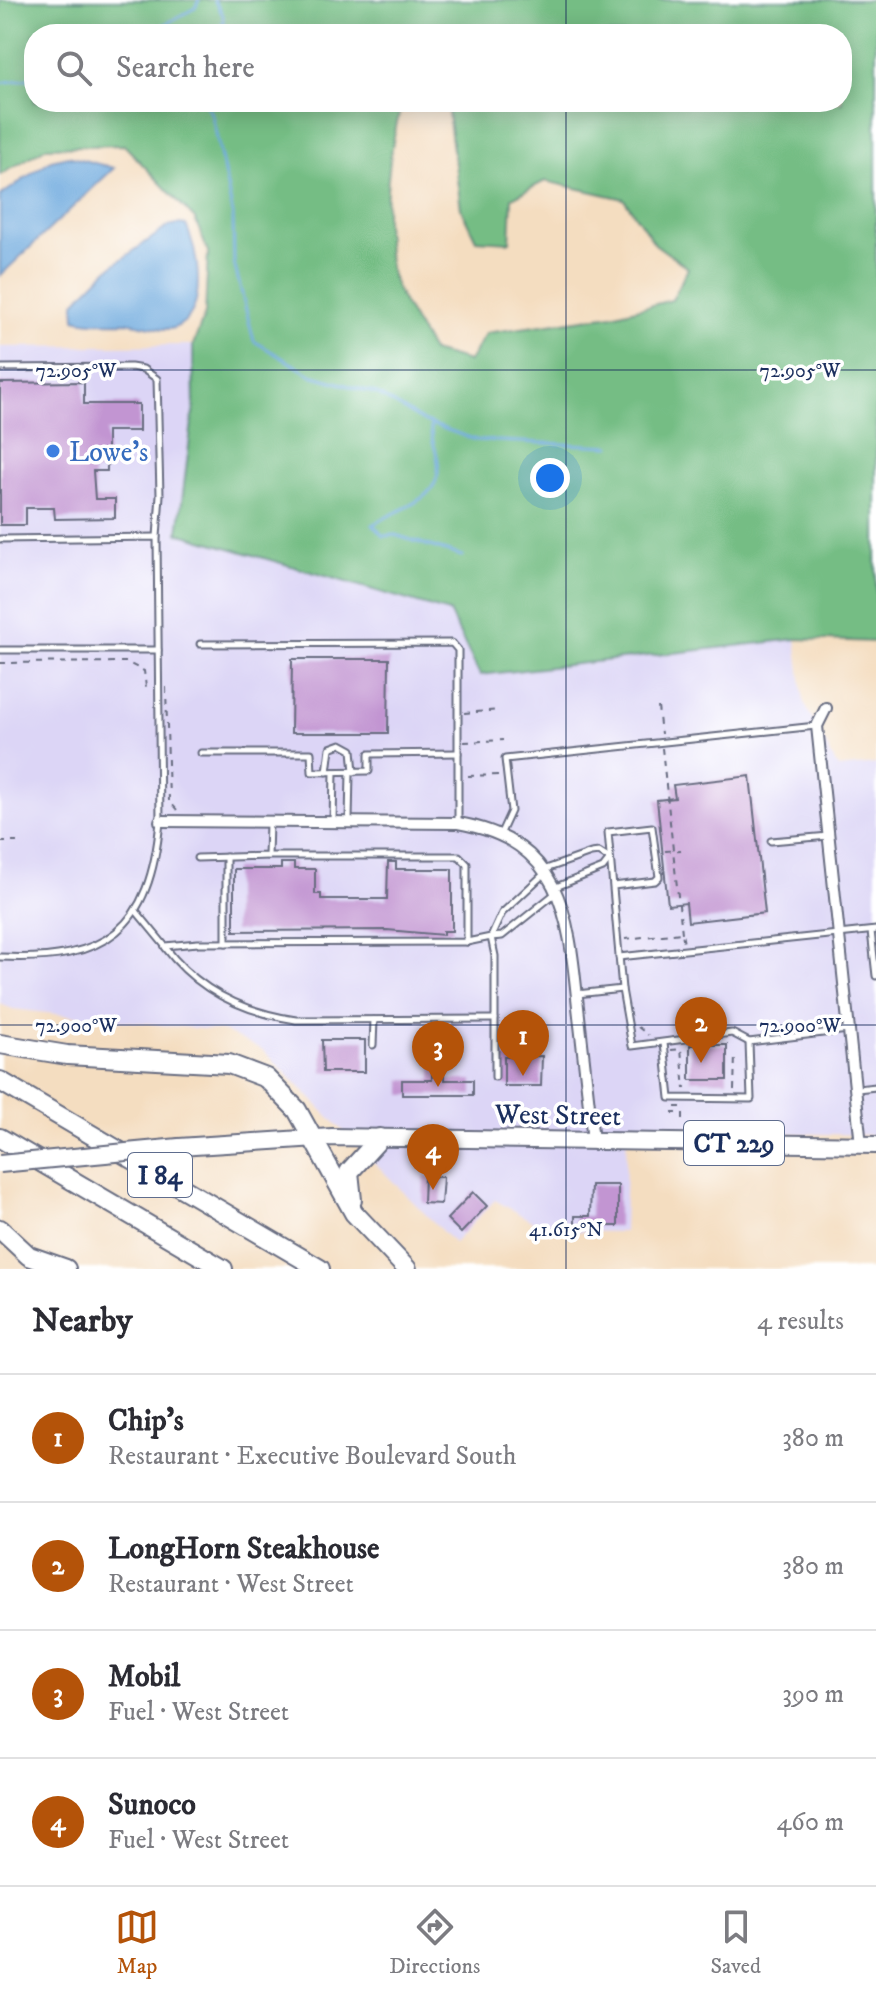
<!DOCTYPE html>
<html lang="en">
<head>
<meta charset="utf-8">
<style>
  body { margin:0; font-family:"IM FELL DW Pica",serif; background:#f2f2f3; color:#2b2b33 }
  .you { position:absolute; left:550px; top:478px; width:28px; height:28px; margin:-20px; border:6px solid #fff; border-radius:50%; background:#1a73e8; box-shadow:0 0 0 12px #1a73e833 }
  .badge { display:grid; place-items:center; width:52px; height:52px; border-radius:50%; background:#b45309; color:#fff; font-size:26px; font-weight:700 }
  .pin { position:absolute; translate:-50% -66px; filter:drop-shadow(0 2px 4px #0008) }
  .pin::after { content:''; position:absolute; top:42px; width:28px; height:24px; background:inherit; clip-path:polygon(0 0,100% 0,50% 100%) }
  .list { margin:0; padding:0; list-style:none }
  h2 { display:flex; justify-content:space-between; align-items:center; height:104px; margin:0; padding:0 32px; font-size:34px }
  h2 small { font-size:26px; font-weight:400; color:#7c7c81 }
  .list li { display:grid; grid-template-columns:52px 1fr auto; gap:24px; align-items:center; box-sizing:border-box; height:128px; padding:0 32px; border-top:2px solid #e1e1e2 }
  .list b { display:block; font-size:30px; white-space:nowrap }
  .list p { margin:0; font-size:26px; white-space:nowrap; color:#7c7c81 }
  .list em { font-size:26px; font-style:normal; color:#7c7c81 }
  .icon { flex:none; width:44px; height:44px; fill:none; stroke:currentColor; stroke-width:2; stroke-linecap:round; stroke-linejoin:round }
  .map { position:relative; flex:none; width:876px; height:1269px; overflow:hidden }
  .search { position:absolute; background:#fff; box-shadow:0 4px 20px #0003; left:24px; right:24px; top:24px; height:88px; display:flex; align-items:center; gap:20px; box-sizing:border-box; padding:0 28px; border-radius:32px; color:#7c7c81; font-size:30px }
  .sheet { height:616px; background:#fff }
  nav { display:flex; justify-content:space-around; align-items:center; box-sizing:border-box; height:112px; border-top:2px solid #e1e1e2; background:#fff; font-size:22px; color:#7c7c81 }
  nav a { display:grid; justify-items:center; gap:4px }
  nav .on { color:#b45309 }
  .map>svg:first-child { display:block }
  .built { fill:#dcd5f6 }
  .forest { fill:#74bd84; stroke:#487671; stroke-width:2; fill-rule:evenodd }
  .water { fill:#6ca8dd; stroke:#446c9e; stroke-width:2 }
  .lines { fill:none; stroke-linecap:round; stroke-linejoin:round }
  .stream { stroke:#6ca8dd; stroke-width:3 }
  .building { fill:#c295d2 }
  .service-casing { stroke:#676c80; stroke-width:9 }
  .minor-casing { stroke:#676c80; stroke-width:14 }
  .primary-casing { stroke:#676c80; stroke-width:20 }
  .motorway-casing { stroke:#676c80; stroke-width:22 }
  .path { stroke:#676c80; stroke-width:2; stroke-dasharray:6 6; stroke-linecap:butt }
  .service { stroke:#fff; stroke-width:5 }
  .minor { stroke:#fff; stroke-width:10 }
  .primary { stroke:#fff; stroke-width:16 }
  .motorway { stroke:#fff; stroke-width:18 }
  .primary-bridge-casing { stroke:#676c80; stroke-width:20; stroke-linecap:butt }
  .primary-bridge { stroke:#fff; stroke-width:16 }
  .ticks { fill:none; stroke:#1b2f5e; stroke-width:2; stroke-opacity:0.45 }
  .shop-dot { fill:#3f7fe0; stroke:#fff; stroke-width:3 }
  .labels { text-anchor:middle; stroke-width:7; stroke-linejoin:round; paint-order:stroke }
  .shield { fill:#fff; stroke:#5f6d8e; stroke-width:2 }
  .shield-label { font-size:26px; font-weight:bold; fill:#1b2f5e }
  .shop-label { font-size:28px; fill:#366cbe; stroke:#fff; text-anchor:start }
  .street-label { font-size:28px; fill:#1b2f5e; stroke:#fff }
  .ticks-label { font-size:20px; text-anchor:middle; fill:#1b2f5e; stroke:#fff; stroke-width:7; stroke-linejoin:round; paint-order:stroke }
</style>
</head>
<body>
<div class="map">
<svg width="876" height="1269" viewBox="0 0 876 1269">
  <rect width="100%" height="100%" fill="#fff"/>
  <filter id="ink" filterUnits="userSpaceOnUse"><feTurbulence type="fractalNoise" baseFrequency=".0125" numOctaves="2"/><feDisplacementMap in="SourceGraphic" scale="16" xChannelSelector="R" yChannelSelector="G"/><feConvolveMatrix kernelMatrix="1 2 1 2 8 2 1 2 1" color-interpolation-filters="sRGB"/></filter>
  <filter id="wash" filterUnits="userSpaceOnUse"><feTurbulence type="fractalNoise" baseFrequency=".006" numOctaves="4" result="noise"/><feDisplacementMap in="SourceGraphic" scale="32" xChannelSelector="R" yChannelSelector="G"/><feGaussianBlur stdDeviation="1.8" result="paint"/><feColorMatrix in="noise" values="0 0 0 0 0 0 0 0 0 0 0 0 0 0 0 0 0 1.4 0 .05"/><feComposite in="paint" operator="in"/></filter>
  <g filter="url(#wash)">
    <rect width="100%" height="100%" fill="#f4ddc0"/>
    <path class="built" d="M193,345L194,406L178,533L449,612L480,675L796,639L804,703L838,768L876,764V1135L627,1130L624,1232L549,1231L495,1200L454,1243L263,1050L223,1031L82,1017L13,1009L0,1004V347Z"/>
    <path class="forest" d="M0,0H876V642L796,639L480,675L449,612L178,533L194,406L193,345L205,314L208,252L195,219L124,145L47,147L0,175ZM842,34V102H34V34ZM402,103L447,105L461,209L476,240L510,242L512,198L545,181L624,199L655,244L688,268L672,300L612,315L486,333L469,361L432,351C418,326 396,296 390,268C381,217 388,152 402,103Z"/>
    <g class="water">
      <path d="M68,156L114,168L0,276V196L51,160Z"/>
      <path d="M177,224L186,225C198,251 210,314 174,328C165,332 137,323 125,322C108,322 91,324 75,319V302L108,269L169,226Z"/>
    </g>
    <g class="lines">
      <g class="stream">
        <path d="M214,0L223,15V34"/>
        <path d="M69,34H74"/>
        <path d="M147,34L195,8L199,0"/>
        <path d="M0,83L34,78"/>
        <path d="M204,102L212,115L233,215L234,263L254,341L311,375L377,394L425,422L476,440L611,446"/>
        <path d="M431,424C429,438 437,449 438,462C443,502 396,508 373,525L383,536L395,535L462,556"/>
      </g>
    </g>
    <g id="blocks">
      <g class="building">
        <path d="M84,382V404H139V431H107V471H93L95,499H115V518L55,519L54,508H26V525H0V383Z"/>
        <path d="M292,659H389L388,733H291Z"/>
        <path d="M750,776L765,913L688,922L686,903L668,905L657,800L675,798L673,785Z"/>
        <path d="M388,862H396V869H452V931H443V935L387,930L234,931V869H281V863H294V869H315V894H321V899H387Z"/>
        <path d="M322,1040H365V1072H323Z"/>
        <rect x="690" y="1045" width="37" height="35"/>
        <path d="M542,1056L541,1086H504V1057Z"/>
        <path d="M432,1065L444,1066V1080H473V1095H402V1080H432Z"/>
        <path d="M424,1176L443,1177L441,1204L423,1203Z"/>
        <path d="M591,1185H618V1226H575V1216H590Z"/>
        <path d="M473,1192L487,1206L461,1233L447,1219Z"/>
      </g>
    </g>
  </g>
  <g filter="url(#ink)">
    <use href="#blocks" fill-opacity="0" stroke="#676c80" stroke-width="2"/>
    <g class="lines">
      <g class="service-casing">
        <g id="service">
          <path d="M0,368L131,367L143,369L157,379L160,495L157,537"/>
          <path d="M0,539L157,537L160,821C150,930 107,962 0,957"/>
          <path d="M200,644L452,643L458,650V822"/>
          <path d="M0,650H158"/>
          <path d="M201,753H311L312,772L369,771V754L458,753"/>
          <path d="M327,772L330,748L341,744L352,750L354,772"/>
          <path d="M349,821L350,772"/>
          <path d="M333,822L334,772"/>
          <path d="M500,835L511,811L505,759L816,726"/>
          <path d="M771,841L829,836"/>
          <path d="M268,856H459L467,864V942"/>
          <path d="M226,857V943"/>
          <path d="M197,858L268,856L269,823"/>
          <path d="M543,870L591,853L599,852L610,859L603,868L556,887"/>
          <path d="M545,873L502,913L491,937L502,936L557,892"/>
          <path d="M613,886L655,881L659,877L652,827L608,832L622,989L632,1046L732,1033L749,1042L848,1030"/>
          <path d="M137,912L165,946L198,943L467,942L491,937L495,956V1077"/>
          <path d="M871,931L876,976"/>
          <path d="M165,947C197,990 243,1012 296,1020L495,1019"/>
          <path d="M619,957L876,930"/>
          <path d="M577,994L622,989"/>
          <path d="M664,1043L670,1098L751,1099L749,1042"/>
          <path d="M373,1045L374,1020"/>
          <path d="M857,1089L876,1087"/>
        </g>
      </g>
      <g class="minor-casing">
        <g id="minor">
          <path d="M826,708L817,726L861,1145"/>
          <path d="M160,821L458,823C564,841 569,919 578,1007C583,1052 588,1096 593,1141"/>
        </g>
      </g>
      <g class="primary-casing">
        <path id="primary" d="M179,1147L332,1137L876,1145"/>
      </g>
      <g class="motorway-casing">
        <g id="motorway">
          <path d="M0,1044L67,1055L229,1064L266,1078L297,1110L354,1213L407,1269"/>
          <path d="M0,1081L320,1269"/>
          <path d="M0,1138L223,1269"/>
          <path d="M352,1200L349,1172L380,1138"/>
          <path d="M0,1229L29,1256L66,1269"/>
        </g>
      </g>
      <g class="path">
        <path d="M0,663L126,662L144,671L146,687H151"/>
        <path d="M166,687L169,801L178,811"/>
        <path d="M658,707L661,734"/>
        <path d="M464,713L499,710"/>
        <path d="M464,742L503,740"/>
        <path d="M662,748L682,933"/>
        <path d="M468,776L498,775"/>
        <path d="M0,842H17"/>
        <path d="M665,851L681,850"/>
        <path d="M625,939L682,933L684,944"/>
        <path d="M638,1027L648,1035"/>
        <path d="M671,1050L681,1049L685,1089"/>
        <path d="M734,1090L735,1055"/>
        <path d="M683,1119V1113H673V1107H685"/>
      </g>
      <use href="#service" class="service"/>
      <use href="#minor" class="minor"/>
      <use href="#primary" class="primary"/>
      <use href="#motorway" class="motorway"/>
      <g class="primary-bridge-casing">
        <path id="primary-bridge" d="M0,1164L179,1147"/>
      </g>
      <use href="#primary-bridge" class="primary-bridge"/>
    </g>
  </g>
  <path class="ticks" d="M566,0V34M566,102V1269M0,370H876M0,1025H876"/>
  <circle class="shop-dot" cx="53" cy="451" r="8"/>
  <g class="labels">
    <g class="shield">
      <rect x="684" y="1121" width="100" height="44" rx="6"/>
      <rect x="128" y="1153" width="64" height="44" rx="6"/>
    </g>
    <g class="shield-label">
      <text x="734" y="1152">CT 229</text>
      <text x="160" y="1184">I 84</text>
    </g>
    <g class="shop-label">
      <text x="69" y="461">Lowe's</text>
    </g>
    <g class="street-label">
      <text transform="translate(558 1114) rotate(1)" y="10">West Street</text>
    </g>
  </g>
  <g class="ticks-label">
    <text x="800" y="377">72.905°W</text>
    <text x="76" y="377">72.905°W</text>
    <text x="76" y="1032">72.900°W</text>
    <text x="800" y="1032">72.900°W</text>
    <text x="566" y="1236">41.615°N</text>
  </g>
</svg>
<div class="you"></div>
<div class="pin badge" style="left:523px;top:1076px">1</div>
<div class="pin badge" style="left:701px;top:1063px">2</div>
<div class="pin badge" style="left:438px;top:1087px">3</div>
<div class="pin badge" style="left:433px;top:1190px">4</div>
<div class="search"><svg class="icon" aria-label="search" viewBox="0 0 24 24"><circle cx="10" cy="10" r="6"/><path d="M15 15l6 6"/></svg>Search here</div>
</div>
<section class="sheet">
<h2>Nearby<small>4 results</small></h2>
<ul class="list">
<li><span class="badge">1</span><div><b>Chip's</b><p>Restaurant · Executive Boulevard South</p></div><em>380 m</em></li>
<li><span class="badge">2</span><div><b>LongHorn Steakhouse</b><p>Restaurant · West Street</p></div><em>380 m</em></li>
<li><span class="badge">3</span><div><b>Mobil</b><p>Fuel · West Street</p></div><em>390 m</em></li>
<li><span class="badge">4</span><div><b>Sunoco</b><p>Fuel · West Street</p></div><em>460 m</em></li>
</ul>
</section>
<nav>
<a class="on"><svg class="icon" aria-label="map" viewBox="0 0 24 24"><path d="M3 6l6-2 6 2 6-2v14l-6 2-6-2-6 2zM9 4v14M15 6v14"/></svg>Map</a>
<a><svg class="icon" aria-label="directions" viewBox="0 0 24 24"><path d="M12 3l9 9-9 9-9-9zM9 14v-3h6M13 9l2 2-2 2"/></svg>Directions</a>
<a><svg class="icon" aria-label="saved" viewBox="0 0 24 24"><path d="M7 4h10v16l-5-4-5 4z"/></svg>Saved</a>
</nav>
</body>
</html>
